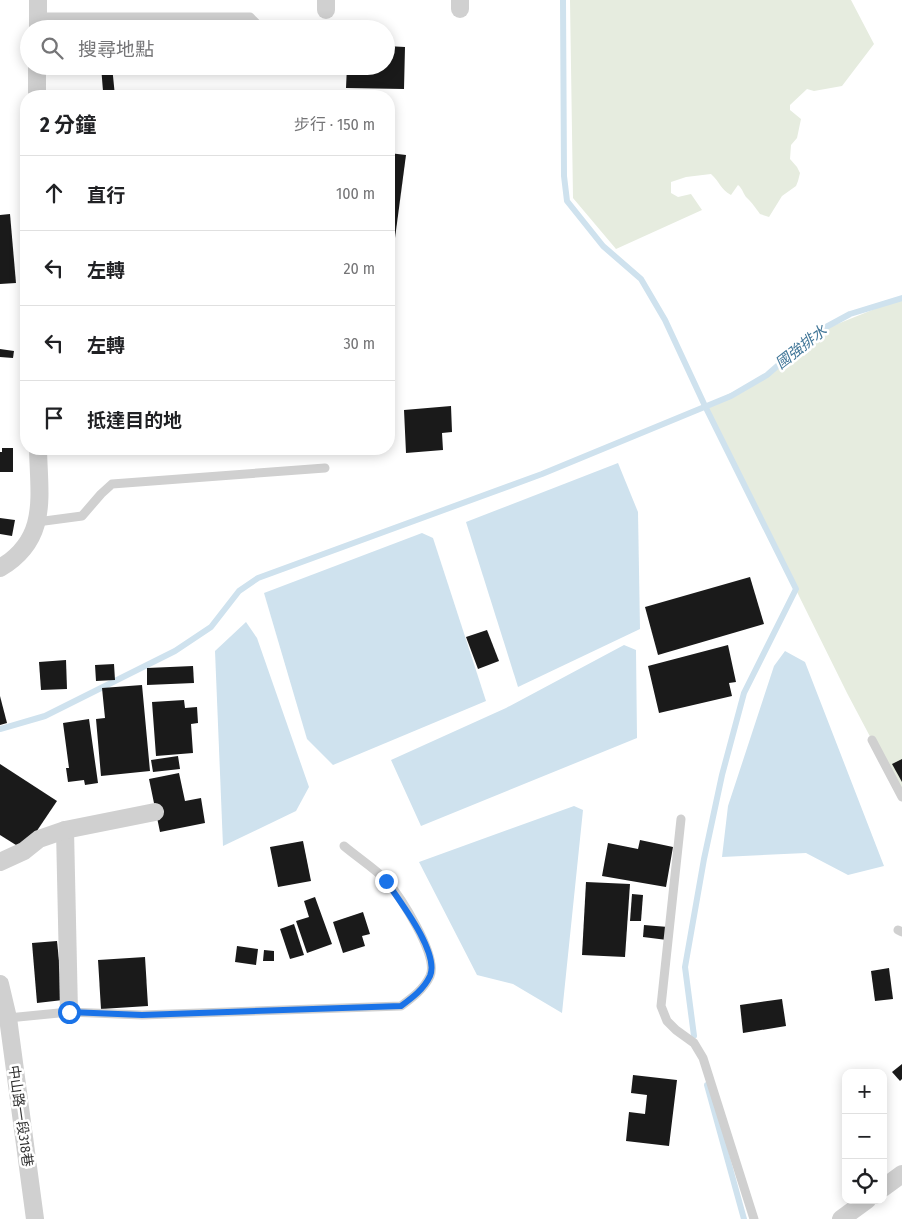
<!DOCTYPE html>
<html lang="zh-TW">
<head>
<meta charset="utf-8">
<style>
  body { margin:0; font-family:"Fira Sans Condensed","Noto Sans TC",sans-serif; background:#f6f6f6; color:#202124 }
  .controls { position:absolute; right:15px; bottom:15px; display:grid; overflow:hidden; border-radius:10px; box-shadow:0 2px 12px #0003 }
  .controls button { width:45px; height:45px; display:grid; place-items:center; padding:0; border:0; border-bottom:1px solid #e0e0e0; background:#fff; color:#202124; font:25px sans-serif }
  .stop { position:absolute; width:15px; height:15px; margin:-11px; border:4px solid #1a73e8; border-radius:50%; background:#fff }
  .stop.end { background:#1a73e8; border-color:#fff; box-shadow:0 1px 5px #0008 }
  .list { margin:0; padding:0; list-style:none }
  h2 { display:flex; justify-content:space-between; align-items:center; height:65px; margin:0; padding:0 20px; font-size:21px }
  h2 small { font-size:16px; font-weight:400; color:#757577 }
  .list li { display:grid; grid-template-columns:32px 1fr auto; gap:15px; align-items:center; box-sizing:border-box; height:75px; padding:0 20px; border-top:1px solid #e0e0e0 }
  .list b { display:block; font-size:19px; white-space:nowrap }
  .list em { font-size:16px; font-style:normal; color:#757577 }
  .icon { flex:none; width:28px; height:28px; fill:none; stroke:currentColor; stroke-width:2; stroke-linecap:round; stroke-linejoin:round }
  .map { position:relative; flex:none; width:902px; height:1219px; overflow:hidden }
  .search { position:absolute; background:#fff; box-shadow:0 2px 12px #0003; left:20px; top:20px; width:375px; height:55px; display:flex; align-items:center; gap:12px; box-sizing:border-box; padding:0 18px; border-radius:28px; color:#757577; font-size:19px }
  .panel { position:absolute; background:#fff; box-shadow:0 2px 12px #0003; left:20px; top:90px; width:375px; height:365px; border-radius:20px }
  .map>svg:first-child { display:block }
  .green { fill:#e6ecdf }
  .water { fill:#cfe2ee }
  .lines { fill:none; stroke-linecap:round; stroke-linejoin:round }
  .stream { stroke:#cfe2ee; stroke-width:6 }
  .building { fill:#1a1a1a }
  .service { stroke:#d0d0d0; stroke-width:9 }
  .minor { stroke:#d0d0d0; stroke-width:18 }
  .route { stroke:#1a73e8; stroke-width:6 }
  .labels { text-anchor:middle; stroke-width:5; stroke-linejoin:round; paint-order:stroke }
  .street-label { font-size:14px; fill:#333; stroke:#fff }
  .water-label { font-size:15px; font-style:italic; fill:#3f7597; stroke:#fff }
</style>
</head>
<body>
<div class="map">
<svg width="902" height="1219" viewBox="0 0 902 1219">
  <rect width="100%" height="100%" fill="#fff"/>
  <g class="green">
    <path d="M570,0H851L874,44L842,86L814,91L807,89L790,105V110L801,119L797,138L791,145L790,159L797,167L800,173L798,181L796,186L782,196L769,217L760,214C755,207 753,204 747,198C743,194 743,189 738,185L731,195C720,189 720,182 711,174L686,177L671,182V193L678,197L691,194L702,210L616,249L573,198Z"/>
    <path d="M902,298V797L847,693L705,406L767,375L815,333Z"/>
  </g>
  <g class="water">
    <path d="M618,463L638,512L640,629L518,687L466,522Z"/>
    <path d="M422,533L433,538L486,701L333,765L307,739L264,593Z"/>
    <path d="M246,622L257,638L309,787L296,811L223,846L215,651Z"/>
    <path d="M624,645L636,650L637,738L421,826L391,760L506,708Z"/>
    <path d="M785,651L805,662L884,866L848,875L806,853L722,857L728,806L774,666Z"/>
    <path d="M574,806L583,810L562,1013L513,984L477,975L419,862Z"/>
  </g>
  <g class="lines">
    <g class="stream">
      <path d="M563,0L564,176L567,201L603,246L641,279L665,320L705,406L796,589L744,693L722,775L704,859L685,967L694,1036"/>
      <path d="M0,729L45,716L175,651L211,627L239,591L258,578L542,474L731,396L767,375L815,333L850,314L902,298"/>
      <path d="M707,1085L744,1219"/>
    </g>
  </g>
  <g class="building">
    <path d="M386,46L405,47L404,89L346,88L347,66H386Z"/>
    <path d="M101,66H112L115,96H81V93L103,91Z"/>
    <path d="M389,153L406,155L395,238L389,237Z"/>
    <path d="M10,214L16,283L0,284V215Z"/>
    <path d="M0,349L14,351L13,358L0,357Z"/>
    <path d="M451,406L452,432L442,433L443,450L406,453L404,410Z"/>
    <path d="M2,448H13V472H0V452H2Z"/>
    <path d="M0,518L15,520L12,536L0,534Z"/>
    <path d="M750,577L764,624L658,655L645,607Z"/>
    <path d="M487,630L499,661L478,669L466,637Z"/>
    <path d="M728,645L736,682L729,683L732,696L659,713L648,666Z"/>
    <path d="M66,660L67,689L41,690L39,662Z"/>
    <path d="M114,664L115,680L96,681L95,665Z"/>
    <path d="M193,666L194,683L147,685V668Z"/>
    <path d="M142,685L150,771L101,776L96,719L105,718L102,688Z"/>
    <path d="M0,696L7,723L0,725Z"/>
    <path d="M184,700L185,708L197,707L198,723L191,724L193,753L156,756L152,702Z"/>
    <path d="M89,719L98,783L85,785L84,780L68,782L66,768H69L63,723Z"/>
    <path d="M178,756L180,769L153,772L151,760Z"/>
    <path d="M902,759V782L892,764Z"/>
    <path d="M0,764L57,801L24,850L0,835Z"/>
    <path d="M179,773L185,801L201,798L205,823L160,832L149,779Z"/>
    <path d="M640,840L673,847L666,887L602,876L608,843L638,849Z"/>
    <path d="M303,841L311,881L278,887L270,847Z"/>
    <path d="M586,882L630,884L625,957L582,955Z"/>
    <path d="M632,894L643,895L641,921H630Z"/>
    <path d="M315,897L332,944L307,953L296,921L309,917L304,901Z"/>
    <path d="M363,912L370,934L362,936L365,946L343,953L333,922Z"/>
    <path d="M294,924L304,955L290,959L280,929Z"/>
    <path d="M644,925L668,927L667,940L643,937Z"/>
    <path d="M57,941L63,1000L37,1003L32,943Z"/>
    <path d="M237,946L258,949L256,965L235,962Z"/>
    <path d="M264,950L274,951V961H263Z"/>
    <path d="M145,957L148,1006L101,1009L98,960Z"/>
    <path d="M889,968L893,999L875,1001L871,971Z"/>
    <path d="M782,999L786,1026L743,1033L740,1005Z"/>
    <path d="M902,1064V1079L900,1081L892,1072Z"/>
    <path d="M633,1075L677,1080L669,1146L626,1141L629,1112L645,1114L647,1095L631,1093Z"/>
  </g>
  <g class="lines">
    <g class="service">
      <path d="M38,17H250L262,29"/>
      <path d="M37,522L82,516L101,494L112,484L325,468"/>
      <path d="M872,740L902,797"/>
      <path d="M681,819L661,1006L667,1021L676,1030L694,1043L703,1058L754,1219"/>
      <path d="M898,930L902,932"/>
      <path d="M8,1018L69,1012L142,1015L401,1006C412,998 424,989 430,976C439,956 400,896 386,880C374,868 357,857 344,846"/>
    </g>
    <g class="minor">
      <path d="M38,0V29"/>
      <path d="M326,0V10"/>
      <path d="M460,0V9"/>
      <path d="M37,96V66"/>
      <path d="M0,568C49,539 39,497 38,449"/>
      <path d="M65,830L69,1012"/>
      <path d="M0,862L24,851L39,839L65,830L155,812"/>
      <path d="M0,984L8,1018L35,1219"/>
      <path d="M883,1188L902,1174"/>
      <path d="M841,1219L867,1200"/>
    </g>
  </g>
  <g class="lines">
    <path class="route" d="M69,1012L142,1015L401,1006C412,998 424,989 430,976C440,953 399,900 386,881"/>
  </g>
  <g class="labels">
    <g class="street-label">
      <text transform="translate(21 1116) rotate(82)" y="5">中山路一段318巷</text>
    </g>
    <g class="water-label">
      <text transform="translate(801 347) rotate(-38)" y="5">國強排水</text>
    </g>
  </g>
</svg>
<div class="controls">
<button>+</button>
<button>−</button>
<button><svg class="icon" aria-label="locate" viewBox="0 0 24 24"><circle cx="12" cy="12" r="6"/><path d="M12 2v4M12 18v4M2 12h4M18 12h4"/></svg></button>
</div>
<div class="stop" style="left:69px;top:1012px"></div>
<div class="stop end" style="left:386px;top:881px"></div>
<div class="search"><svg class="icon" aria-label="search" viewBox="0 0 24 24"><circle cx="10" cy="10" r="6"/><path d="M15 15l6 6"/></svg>搜尋地點</div>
<section class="panel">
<h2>2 分鐘<small>步行 · 150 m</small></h2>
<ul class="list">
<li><svg class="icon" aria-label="ahead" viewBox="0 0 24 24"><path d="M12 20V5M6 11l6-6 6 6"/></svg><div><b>直行</b></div><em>100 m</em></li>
<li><svg class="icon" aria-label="left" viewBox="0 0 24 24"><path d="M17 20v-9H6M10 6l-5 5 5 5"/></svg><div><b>左轉</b></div><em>20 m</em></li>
<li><svg class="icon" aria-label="left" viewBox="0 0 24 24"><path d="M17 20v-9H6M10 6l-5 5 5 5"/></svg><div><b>左轉</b></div><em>30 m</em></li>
<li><svg class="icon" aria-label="arrive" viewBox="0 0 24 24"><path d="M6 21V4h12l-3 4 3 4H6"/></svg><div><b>抵達目的地</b></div></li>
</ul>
</section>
</div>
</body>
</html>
